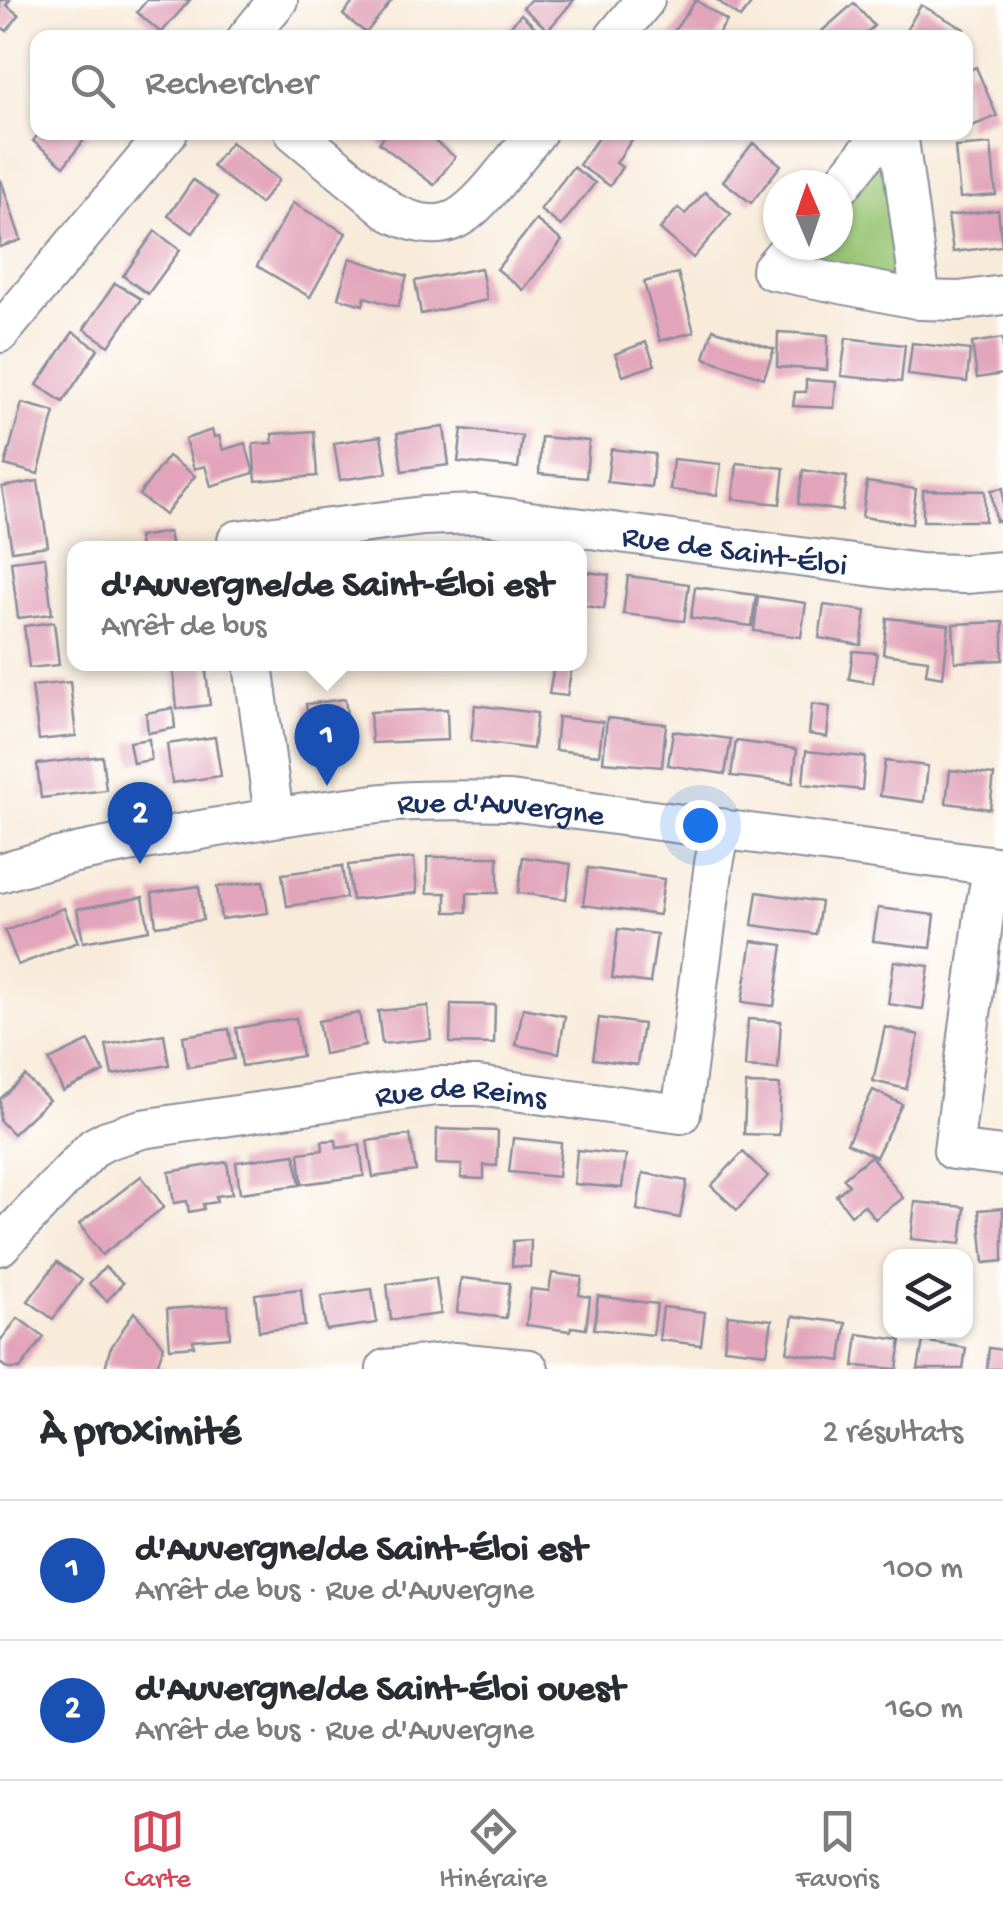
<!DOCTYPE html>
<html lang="fr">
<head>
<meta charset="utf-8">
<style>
  body { margin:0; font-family:"Gochi Hand",sans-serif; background:#f7f7f7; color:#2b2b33 }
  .controls { position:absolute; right:30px; bottom:30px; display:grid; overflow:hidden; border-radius:20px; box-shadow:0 2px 8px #0004 }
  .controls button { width:90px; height:90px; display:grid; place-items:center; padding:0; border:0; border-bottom:2px solid #e1e1e2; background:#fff; color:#2b2b33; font:50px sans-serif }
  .compass { position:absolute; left:763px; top:170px; width:90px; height:90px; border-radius:50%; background:#fff; box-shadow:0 2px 8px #0004; rotate:358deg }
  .you { position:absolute; left:700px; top:825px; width:35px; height:35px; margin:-25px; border:8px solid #fff; border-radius:50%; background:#1a73e8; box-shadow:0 0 0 15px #1a73e833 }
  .badge { display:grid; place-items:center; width:65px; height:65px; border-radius:50%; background:#d1495b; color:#fff; font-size:32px; font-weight:700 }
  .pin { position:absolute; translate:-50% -82px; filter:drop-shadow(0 2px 5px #0008) }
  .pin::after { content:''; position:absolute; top:52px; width:35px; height:30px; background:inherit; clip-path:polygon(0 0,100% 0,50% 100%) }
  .popup { position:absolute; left:67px; top:541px; width:520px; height:130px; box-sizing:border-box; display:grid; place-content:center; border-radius:20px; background:#fff; filter:drop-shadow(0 2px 8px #0005); font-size:32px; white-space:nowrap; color:#7c7c81 }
  .popup b { font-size:38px; color:#2b2b33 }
  .popup::after { content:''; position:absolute; left:50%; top:100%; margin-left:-20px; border:20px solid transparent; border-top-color:#fff }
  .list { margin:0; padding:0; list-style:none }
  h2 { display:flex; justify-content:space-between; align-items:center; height:130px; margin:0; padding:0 40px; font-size:42px }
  h2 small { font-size:32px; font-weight:400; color:#7c7c81 }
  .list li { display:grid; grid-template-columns:65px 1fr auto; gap:30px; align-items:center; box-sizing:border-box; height:140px; padding:0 40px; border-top:2px solid #e1e1e2 }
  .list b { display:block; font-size:38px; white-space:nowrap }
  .list p { margin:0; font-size:32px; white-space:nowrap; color:#7c7c81 }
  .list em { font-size:32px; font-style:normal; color:#7c7c81 }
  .icon { flex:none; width:55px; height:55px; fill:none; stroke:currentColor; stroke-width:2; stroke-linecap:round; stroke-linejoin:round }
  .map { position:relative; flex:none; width:1003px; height:1369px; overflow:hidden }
  .search { position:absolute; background:#fff; box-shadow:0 2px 8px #0004; left:30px; right:30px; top:30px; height:110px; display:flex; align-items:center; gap:25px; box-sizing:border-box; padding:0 35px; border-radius:20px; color:#7c7c81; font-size:38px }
  .sheet { height:410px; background:#fff }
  nav { display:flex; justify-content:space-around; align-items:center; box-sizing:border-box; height:140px; border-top:2px solid #e1e1e2; background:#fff; font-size:28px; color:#7c7c81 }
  nav a { display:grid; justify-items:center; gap:5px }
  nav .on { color:#d1495b }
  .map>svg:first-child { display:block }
  .green { fill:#94c270; stroke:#587867; stroke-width:2.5 }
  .building { fill:#e2a4ba }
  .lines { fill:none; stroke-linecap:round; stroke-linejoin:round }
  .minor-casing { stroke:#8a8d9c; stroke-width:42 }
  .minor { stroke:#fff; stroke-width:38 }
  .labels { text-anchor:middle; stroke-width:9; stroke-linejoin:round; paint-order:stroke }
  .street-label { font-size:32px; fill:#1b2f5e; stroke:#fff }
</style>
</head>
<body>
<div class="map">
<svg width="1003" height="1369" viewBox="0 0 1003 1369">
  <rect width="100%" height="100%" fill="#fff"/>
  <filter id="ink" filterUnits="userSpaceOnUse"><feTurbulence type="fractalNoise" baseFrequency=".01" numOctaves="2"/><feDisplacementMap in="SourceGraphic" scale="20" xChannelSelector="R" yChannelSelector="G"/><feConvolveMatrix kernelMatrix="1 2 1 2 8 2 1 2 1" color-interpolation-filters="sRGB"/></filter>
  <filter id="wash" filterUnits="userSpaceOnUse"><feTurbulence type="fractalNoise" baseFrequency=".0048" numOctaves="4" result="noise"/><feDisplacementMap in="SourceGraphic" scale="40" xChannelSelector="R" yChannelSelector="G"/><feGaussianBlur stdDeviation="2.25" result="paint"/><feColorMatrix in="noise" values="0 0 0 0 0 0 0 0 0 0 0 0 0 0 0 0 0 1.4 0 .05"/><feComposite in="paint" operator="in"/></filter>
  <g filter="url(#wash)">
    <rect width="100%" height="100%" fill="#f8ebda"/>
    <path class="green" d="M884,133L921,300L771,270L792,245H838V189Z"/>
    <g id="blocks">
      <g class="building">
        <path d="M0,0H10L6,5L19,15L7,31L0,26Z"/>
        <path d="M147,0H190L161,33L137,12Z"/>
        <path d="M355,0H392L366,33L343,15Z"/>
        <path d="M530,0H574L548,30L523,8Z"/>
        <path d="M696,0L727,21L715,38H669Z"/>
        <path d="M717,0H754L740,18Z"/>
        <path d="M854,3L874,26L861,38H814Z"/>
        <path d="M921,5L964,29L959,38H910L904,34Z"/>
        <path d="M521,14L547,38H500Z"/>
        <path d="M976,67L997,116L967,128L966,72Z"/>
        <path d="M40,132H90L64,166L33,141Z"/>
        <path d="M387,132H423L455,157L434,185L379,143Z"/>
        <path d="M602,132H631L635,135L616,163L622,167L610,186L579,165Z"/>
        <path d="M231,142L279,180L260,204L212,166Z"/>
        <path d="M753,143L781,165L751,203L723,181Z"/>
        <path d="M991,144L996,195L960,198L955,147Z"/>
        <path d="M573,167L595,183L561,226L540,210Z"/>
        <path d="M1,180L21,240L0,247V181Z"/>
        <path d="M193,180L218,197L193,233L168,216Z"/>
        <path d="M705,192L731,214L693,258L660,229L678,208L685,214Z"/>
        <path d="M293,203L346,233L310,297L257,266Z"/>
        <path d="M998,210L1002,246L953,252L948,216Z"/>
        <path d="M536,220L562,241L523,290L497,269Z"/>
        <path d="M155,231L180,250L148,294L123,276Z"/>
        <path d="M350,258L407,276L398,307L365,297L363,305L338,298Z"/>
        <path d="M481,268L487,300L421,314L415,281Z"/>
        <path d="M678,273L694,332L660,341L644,282Z"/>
        <path d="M115,283L141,299L109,346L84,329Z"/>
        <path d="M713,329L774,349L764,378L704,358Z"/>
        <path d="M73,332L98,349L63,402L37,385Z"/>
        <path d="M778,332L828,335L827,370L777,367Z"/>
        <path d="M846,338L905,345L901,382L841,376Z"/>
        <path d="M1003,338V374L977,378L972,343Z"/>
        <path d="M646,342L655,365L623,376L615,354Z"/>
        <path d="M912,343L970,350L967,382L908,375Z"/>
        <path d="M806,380L836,382L834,408L793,406L795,392H806Z"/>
        <path d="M22,403L55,412L38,474L5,465Z"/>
        <path d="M444,427L449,465L402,471L397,433Z"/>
        <path d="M462,429L522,436L518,468L458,462Z"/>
        <path d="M212,430L214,437L219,436L223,450L245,443L254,473L211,486L205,466L194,469L185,439Z"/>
        <path d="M314,431L317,476L256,481L253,444L273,443L272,434Z"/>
        <path d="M381,436L387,473L340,480L334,443Z"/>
        <path d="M541,437L589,441L586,478L539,474Z"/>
        <path d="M611,449L655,454L651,487L607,482Z"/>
        <path d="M168,456L195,476L165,515L139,495Z"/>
        <path d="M673,459L721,464L717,495L670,490Z"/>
        <path d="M737,463L784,468L780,504L733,499Z"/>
        <path d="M803,470L847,477L842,511L798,504Z"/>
        <path d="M38,481L48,546L12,551L2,487Z"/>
        <path d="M867,482L916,489L912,524L862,517Z"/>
        <path d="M1003,488V520L996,521L991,490Z"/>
        <path d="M923,490L985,491V521H923Z"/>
        <path d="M169,532L172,548H140L138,537Z"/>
        <path d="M45,557L52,614L18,618L11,561Z"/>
        <path d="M580,571L609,575L604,609L580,605Z"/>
        <path d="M628,576L689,584L684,621L623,614Z"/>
        <path d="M695,587L756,595L752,626L691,618Z"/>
        <path d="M758,596L806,603L801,637L754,631Z"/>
        <path d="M824,605L866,611L861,645L819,638Z"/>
        <path d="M887,618L949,625L943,677L926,674L928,660L883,654Z"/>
        <path d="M54,622L59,665L29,668L24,626Z"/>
        <path d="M1003,622V660L955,662L953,624Z"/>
        <path d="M853,651L877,653L873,683L849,679Z"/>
        <path d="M205,664L210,705L177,709L173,668Z"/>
        <path d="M554,665L572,666L567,696L549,694Z"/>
        <path d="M70,682L76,736L39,740L32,686Z"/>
        <path d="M345,699L352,753L313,758L306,704Z"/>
        <path d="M812,704L830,707L827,737L809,734Z"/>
        <path d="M475,705L537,713L533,749L471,741Z"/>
        <path d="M173,708L175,728L148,733L146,713Z"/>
        <path d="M447,709L448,740L372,743L370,712Z"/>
        <path d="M558,717L603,722L599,755L555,750Z"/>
        <path d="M607,718L666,724L662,767L603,762Z"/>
        <path d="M673,731L731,739L725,774L668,765Z"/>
        <path d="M215,737L221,776L172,783L167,744Z"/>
        <path d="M149,739L151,760L133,763L129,742Z"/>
        <path d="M736,741L797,749L793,783L731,776Z"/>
        <path d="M806,751L865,757L862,790L803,784Z"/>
        <path d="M102,756L106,790L41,798L37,764Z"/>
        <path d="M885,761L928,766L924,802L880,796Z"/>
        <path d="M950,770L994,775L990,809L946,803Z"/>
        <path d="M427,857H498V893H467V912H446V893H427Z"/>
        <path d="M523,857L571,864L566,899L518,893Z"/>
        <path d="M414,858L417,893L352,900L348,865Z"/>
        <path d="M342,866L346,898L287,906L282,874Z"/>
        <path d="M588,868L664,879L659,915L583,905Z"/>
        <path d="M263,881L268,913L221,919L217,887Z"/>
        <path d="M199,886L203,920L156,926L152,893Z"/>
        <path d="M757,892L821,902L816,934L752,925Z"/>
        <path d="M143,897L149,930L83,942L77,909Z"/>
        <path d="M64,908L78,942L18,965L5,931Z"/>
        <path d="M878,908L935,915L931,948L873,941Z"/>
        <path d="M618,929L657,934L650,983L612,978Z"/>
        <path d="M752,941L783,945L774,1006L742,1002Z"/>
        <path d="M894,961L929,966L923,1009L888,1004Z"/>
        <path d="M451,1004L495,1005L494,1044L450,1043Z"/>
        <path d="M428,1006L431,1039L382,1044L378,1011Z"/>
        <path d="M523,1008L565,1016L559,1053L516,1045Z"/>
        <path d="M359,1013L365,1046L324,1054L318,1021Z"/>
        <path d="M296,1018L302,1056L242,1066L236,1028Z"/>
        <path d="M599,1018L643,1024L637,1065L593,1059Z"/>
        <path d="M748,1019L781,1021L778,1069L745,1067Z"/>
        <path d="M885,1027L919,1035L906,1089L873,1081Z"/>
        <path d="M229,1029L234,1059L188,1067L183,1036Z"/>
        <path d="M164,1034L169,1065L112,1075L106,1045Z"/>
        <path d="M89,1041L104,1072L63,1091L49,1060Z"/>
        <path d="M25,1076L49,1100L13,1134L0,1121V1099Z"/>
        <path d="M746,1084L780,1085L779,1135L744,1134Z"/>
        <path d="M873,1090L902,1104L876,1157L847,1143Z"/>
        <path d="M437,1129L498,1131L497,1166L484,1165V1179L461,1178L462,1165L436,1164Z"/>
        <path d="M410,1135L416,1171L373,1177L367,1141Z"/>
        <path d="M513,1138L561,1143L558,1177L509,1172Z"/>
        <path d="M336,1140L337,1148L360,1145L364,1176L302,1184L299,1153L323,1150L322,1141Z"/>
        <path d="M577,1150L626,1155L622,1188L574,1184Z"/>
        <path d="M743,1152L768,1176L737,1210L711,1186Z"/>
        <path d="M295,1154L300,1185L240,1193L236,1162Z"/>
        <path d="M871,1156L903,1198L875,1219L864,1205L851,1215L836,1195L849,1185L843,1178Z"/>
        <path d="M227,1162L232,1194L216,1196L217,1202L203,1204L204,1209L189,1212L187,1201L174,1203L169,1172Z"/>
        <path d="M643,1173L687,1181L680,1218L637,1210Z"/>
        <path d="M141,1176L164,1207L102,1255L79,1224Z"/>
        <path d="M915,1202L965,1207L961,1244L911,1239Z"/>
        <path d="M1003,1208V1261L984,1263L979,1210Z"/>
        <path d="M531,1240L530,1267L512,1266L513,1241Z"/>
        <path d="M57,1262L82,1280L53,1319L28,1301Z"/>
        <path d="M105,1267L123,1283L107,1301L89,1284Z"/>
        <path d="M552,1273L582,1277L579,1295L590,1297L586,1329L571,1327L570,1331L526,1325L531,1289L549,1291Z"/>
        <path d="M436,1278L441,1314L391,1320L387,1284Z"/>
        <path d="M461,1278L510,1283L506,1318L457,1312Z"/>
        <path d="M301,1289L305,1326L259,1331L255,1294Z"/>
        <path d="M372,1289L377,1323L326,1330L321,1296Z"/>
        <path d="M598,1296L657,1304L653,1335L594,1329Z"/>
        <path d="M228,1305L230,1337L193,1340L194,1346L170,1348L167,1309Z"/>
        <path d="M663,1307L705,1312L701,1345L659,1340Z"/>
        <path d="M134,1312L164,1346L157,1365L166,1369L105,1368L110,1349Z"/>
        <path d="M728,1315L772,1320L767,1353L724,1348Z"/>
        <path d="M793,1316L846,1323L841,1361L787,1352Z"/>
        <path d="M18,1318L44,1337L20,1369H8L0,1363V1341Z"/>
        <path d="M858,1334L901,1340L897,1369L854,1366Z"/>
        <path d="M923,1341L966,1348L963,1369H918Z"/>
        <path d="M989,1348L1003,1350V1369H987Z"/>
      </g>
    </g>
  </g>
  <g filter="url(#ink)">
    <use href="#blocks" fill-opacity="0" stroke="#8a8d9c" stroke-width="2.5"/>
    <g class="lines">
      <g class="minor-casing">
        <g id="minor">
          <path d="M247,38L278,0"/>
          <path d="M614,38L645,0"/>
          <path d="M294,132L391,212C442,238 464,221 497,181C510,165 523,149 537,132"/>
          <path d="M898,132L921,300"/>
          <path d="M838,189L884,132"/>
          <path d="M792,245L771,270L921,300L959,301L1003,295"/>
          <path d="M0,333L168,132"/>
          <path id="s1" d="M238,548L237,540L423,516L477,514L920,573L965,574L1003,571"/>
          <path d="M253,664L274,816"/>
          <path d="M993,866L985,908L953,1150L1003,1156"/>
          <path id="s2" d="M0,873C58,854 118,845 178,834C251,821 323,809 396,802C434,799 473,800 510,801L1003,867"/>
          <path id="s3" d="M0,1246L94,1147L107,1140L142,1129L413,1089L437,1086H478L681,1114L714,864L721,828"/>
          <path d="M386,1369L455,1362L529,1369"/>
        </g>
      </g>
      <use href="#minor" class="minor"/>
    </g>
  </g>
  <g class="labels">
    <g class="street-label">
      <text dy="11" stroke="none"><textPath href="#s1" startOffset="510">Rue de Saint-Éloi</textPath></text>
      <text dy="11" stroke="none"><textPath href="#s2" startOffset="508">Rue d'Auvergne</textPath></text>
      <text dy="11" stroke="none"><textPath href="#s3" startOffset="510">Rue de Reims</textPath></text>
    </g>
  </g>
</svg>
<div class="controls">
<button><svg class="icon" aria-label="layers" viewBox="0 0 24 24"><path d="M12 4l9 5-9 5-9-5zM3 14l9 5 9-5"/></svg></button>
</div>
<svg class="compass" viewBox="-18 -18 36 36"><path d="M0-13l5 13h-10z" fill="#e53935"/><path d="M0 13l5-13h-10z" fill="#7c7c81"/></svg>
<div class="you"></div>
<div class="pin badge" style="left:327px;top:786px;background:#1a4fb4">1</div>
<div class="popup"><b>d'Auvergne/de Saint-Éloi est</b>Arrêt de bus</div>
<div class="pin badge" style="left:140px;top:864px;background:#1a4fb4">2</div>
<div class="search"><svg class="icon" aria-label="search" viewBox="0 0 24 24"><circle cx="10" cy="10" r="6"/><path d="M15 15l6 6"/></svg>Rechercher</div>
</div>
<section class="sheet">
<h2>À proximité<small>2 résultats</small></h2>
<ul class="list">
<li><span class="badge" style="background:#1a4fb4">1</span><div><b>d'Auvergne/de Saint-Éloi est</b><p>Arrêt de bus · Rue d'Auvergne</p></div><em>100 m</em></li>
<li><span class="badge" style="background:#1a4fb4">2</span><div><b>d'Auvergne/de Saint-Éloi ouest</b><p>Arrêt de bus · Rue d'Auvergne</p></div><em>160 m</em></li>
</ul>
</section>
<nav>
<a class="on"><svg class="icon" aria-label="map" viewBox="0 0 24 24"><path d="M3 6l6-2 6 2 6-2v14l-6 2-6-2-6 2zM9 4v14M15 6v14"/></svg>Carte</a>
<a><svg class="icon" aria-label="directions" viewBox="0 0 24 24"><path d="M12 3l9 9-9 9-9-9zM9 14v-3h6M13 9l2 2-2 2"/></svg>Itinéraire</a>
<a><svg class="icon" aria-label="saved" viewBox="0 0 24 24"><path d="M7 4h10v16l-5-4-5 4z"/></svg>Favoris</a>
</nav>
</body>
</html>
